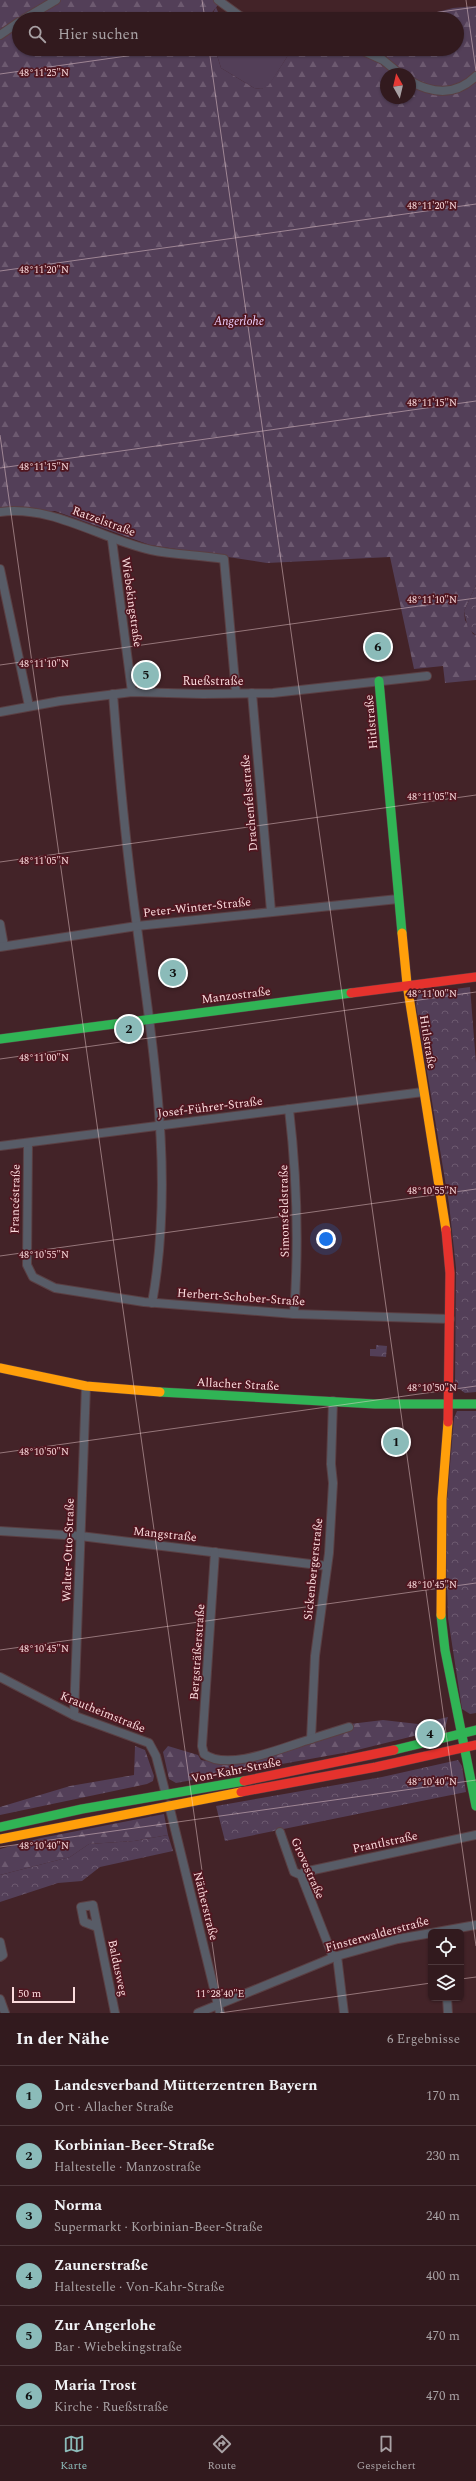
<!DOCTYPE html>
<html lang="de">
<head>
<meta charset="utf-8">
<style>
  body { margin:0; font-family:Spectral,serif; background:#3a2327; color:#f1f3f6 }
  .controls { position:absolute; right:12px; bottom:12px; display:grid; overflow:hidden; border-radius:6px; box-shadow:0 1px 3px #0004 }
  .controls button { width:36px; height:36px; display:grid; place-items:center; padding:0; border:0; border-bottom:1px solid #4d383c; background:#321a1e; color:#f1f3f6; font:20px sans-serif }
  .compass { position:absolute; left:380px; top:68px; width:36px; height:36px; border-radius:50%; background:#321a1e; box-shadow:0 1px 3px #0004; rotate:352deg }
  .scale { position:absolute; left:12px; bottom:10px; width:63px; box-sizing:border-box; padding-left:4px; border:2px solid #fbdbdd; border-top:0; font-size:11px; line-height:14px; white-space:nowrap; color:#fbdbdd; -webkit-text-stroke:3px #501620; paint-order:stroke }
  .you { position:absolute; left:326px; top:1239px; width:14px; height:14px; margin:-10px; border:3px solid #fff; border-radius:50%; background:#1a73e8; box-shadow:0 0 0 6px #1a73e833 }
  .badge { display:grid; place-items:center; width:26px; height:26px; border-radius:50%; background:#8bbbb9; color:#111; font-size:13px; font-weight:700 }
  .pin { position:absolute; translate:-50% -50%; border:2px solid #fff; box-shadow:0 1px 4px #0006 }
  .list { margin:0; padding:0; list-style:none }
  h2 { display:flex; justify-content:space-between; align-items:center; height:52px; margin:0; padding:0 16px; font-size:17px }
  h2 small { font-size:13px; font-weight:400; color:#a8a1a4 }
  .list li { display:grid; grid-template-columns:26px 1fr auto; gap:12px; align-items:center; box-sizing:border-box; height:60px; padding:0 16px; border-top:1px solid #4d383c }
  .list b { display:block; font-size:15px; white-space:nowrap }
  .list p { margin:0; font-size:13px; white-space:nowrap; color:#a8a1a4 }
  .list em { font-size:13px; font-style:normal; color:#a8a1a4 }
  .icon { flex:none; width:22px; height:22px; fill:none; stroke:currentColor; stroke-width:2; stroke-linecap:round; stroke-linejoin:round }
  .map { position:relative; flex:none; width:476px; height:2013px; overflow:hidden }
  .search { position:absolute; background:#321a1e; box-shadow:0 1px 3px #0004; left:12px; right:12px; top:12px; height:44px; display:flex; align-items:center; gap:10px; box-sizing:border-box; padding:0 14px; border-radius:22px; color:#a8a1a4; font-size:15px }
  .sheet { height:412px; background:#321a1e }
  nav { display:flex; justify-content:space-around; align-items:center; box-sizing:border-box; height:56px; border-top:1px solid #4d383c; background:#321a1e; font-size:11px; color:#a8a1a4 }
  nav a { display:grid; justify-items:center; gap:2px }
  nav .on { color:#8bbbb9 }
  .map>svg:first-child { display:block }
  .grass { fill:#533f58 }
  .forest { fill:url(#forest-firs); fill-rule:evenodd }
  .park { fill:url(#park-crowns) }
  .lines { fill:none; stroke-linecap:round; stroke-linejoin:round }
  .street-casing { stroke:#5a3f43; stroke-width:10 }
  .fast-casing { stroke:#5a3f43; stroke-width:10 }
  .slow-casing { stroke:#5a3f43; stroke-width:10 }
  .jam-casing { stroke:#5a3f43; stroke-width:10 }
  .street { stroke:#585c67; stroke-width:8 }
  .fast { stroke:#30b455; stroke-width:9 }
  .slow { stroke:#ff9f0a; stroke-width:9 }
  .jam { stroke:#e5322d; stroke-width:9 }
  .ticks { fill:none; stroke:#fbdbdd; stroke-width:1; stroke-opacity:0.45 }
  .labels { text-anchor:middle; stroke-width:3.5; stroke-linejoin:round; paint-order:stroke }
  .park-label { font-size:12px; font-style:italic; fill:#eecffe; stroke:#501620 }
  .street-label { font-size:12px; fill:#fbdbdd; stroke:#501620 }
  .ticks-label { font-size:10px; text-anchor:middle; fill:#fbdbdd; stroke:#501620; stroke-width:3.5; stroke-linejoin:round; paint-order:stroke }
</style>
</head>
<body>
<div class="map">
<svg width="476" height="2013" viewBox="0 0 476 2013">
  <defs>
    <pattern id="forest-firs" width="22" height="20" patternUnits="userSpaceOnUse"><rect width="22" height="20" fill="#533f58"/><path d="M5 1l3.5 6h-7zM16 11l3.5 6h-7z" fill="#6d5a70"/></pattern>
    <pattern id="park-crowns" width="20" height="18" patternUnits="userSpaceOnUse"><rect width="20" height="18" fill="#533f58"/><path d="M2 6a3 3 0 1 1 6 0M12 15a3 3 0 1 1 6 0" fill="none" stroke="#6d5a70"/></pattern>
  </defs>
  <rect width="100%" height="100%" fill="#432328"/>
  <g class="grass">
    <path d="M216,7L220,17L223,19H210Z"/>
    <path d="M215,49H288L287,57L268,87L261,89L254,88L221,68Z"/>
  </g>
  <g class="forest">
    <path d="M0,0H222L210,15V19H19V49H215L221,68L254,88L261,89L268,86L287,57L288,49H457V19H410L453,8L476,6V585L464,611L465,620L473,634L476,635V680L445,683L443,666L414,669L390,557L267,563L150,545L55,511L0,514ZM386,74H410V98H386Z"/>
    <path d="M448,1717L445,1728L429,1732L428,1730L422,1731V1734L349,1752L176,1783L169,1779L163,1752L168,1746L198,1755L201,1760C250,1769 302,1745 349,1731L350,1724L383,1720L418,1724Z"/>
    <path d="M135,1746L145,1750L154,1776L153,1781L147,1784L0,1815V1807L70,1786L134,1775Z"/>
    <path d="M164,1814L168,1835L134,1841L89,1844L70,1857L0,1875V1849L41,1838Z"/>
  </g>
  <g class="park">
    <path d="M476,585V635L468,629L464,611Z"/>
    <path d="M470,987L476,1063V1392L465,1393L455,1386L456,1268L449,1204L416,1005L418,994Z"/>
    <path d="M376,1345L387,1346L386,1357L370,1356V1349H376Z"/>
    <path d="M457,1411H476V1713L470,1714L462,1709L448,1618L446,1557L447,1501L454,1418Z"/>
    <path d="M458,1760L462,1766L466,1792L225,1841L216,1806L382,1777Z"/>
    <path d="M168,1835L173,1851L100,1867L82,1881L58,1883L0,1902V1875L70,1857L89,1844L134,1841Z"/>
  </g>
  <g class="lines">
    <g class="street-casing">
      <g id="street">
        <path d="M218,0L240,16L248,19"/>
        <path d="M24,19L56,0"/>
        <path d="M0,35L19,22"/>
        <path d="M359,49L383,60L400,74"/>
        <path d="M410,81C433,94 456,96 476,76"/>
        <path d="M0,512C54,505 100,539 151,550C175,555 200,555 224,559L236,693"/>
        <path d="M112,540L132,692"/>
        <path d="M0,569L29,706"/>
        <path d="M252,693L271,911"/>
        <path d="M113,694C119,772 126,849 137,927C153,1052 175,1176 152,1303"/>
        <path d="M0,712L60,701L132,692L203,694L273,693L427,676"/>
        <path d="M0,924L4,946"/>
        <path d="M0,947L137,926L398,899"/>
        <path d="M289,1109C297,1177 299,1245 294,1314"/>
        <path d="M28,1143L27,1265L33,1277L55,1288L144,1302L294,1314L450,1319"/>
        <path d="M0,1146L423,1092"/>
        <path d="M0,1531L80,1536L327,1566"/>
        <path d="M215,1552L202,1746L204,1754C228,1772 284,1747 311,1739L315,1656L329,1553L333,1483L331,1464L333,1401"/>
        <path d="M0,1677L75,1716L149,1743L156,1756L166,1795"/>
        <path d="M74,1715L86,1386"/>
        <path d="M311,1739L349,1727"/>
        <path d="M169,1805L220,2013"/>
        <path d="M280,1832L294,1872L301,1875"/>
        <path d="M301,1875L304,1872L476,1835"/>
        <path d="M301,1875L333,1957"/>
        <path d="M97,1927L84,1922L81,1907L93,1905L115,2013"/>
        <path d="M0,1942L3,1955L0,1957"/>
        <path d="M337,1956L344,2013"/>
        <path d="M447,1998L448,2013"/>
        <path d="M0,1999L5,2013"/>
        <path d="M198,2013L337,1956L398,1939L476,1925"/>
      </g>
    </g>
    <g class="fast-casing">
      <g id="fast">
        <path d="M379,681L402,933"/>
        <path d="M0,1039L351,993"/>
        <path d="M160,1392L375,1404H476"/>
        <path d="M441,1615L445,1650L476,1806"/>
        <path d="M394,1750L476,1730"/>
        <path d="M0,1827L82,1809L244,1781"/>
      </g>
    </g>
    <g class="slow-casing">
      <g id="slow">
        <path d="M402,933L407,984L446,1230"/>
        <path d="M0,1368L86,1386L160,1392"/>
        <path d="M441,1615L442,1499L448,1422"/>
        <path d="M0,1839L241,1792"/>
      </g>
    </g>
    <g class="jam-casing">
      <g id="jam">
        <path d="M351,993L476,977"/>
        <path d="M446,1230L450,1273L448,1422"/>
        <path d="M244,1781L394,1750"/>
        <path d="M241,1792L376,1767L476,1745"/>
      </g>
    </g>
    <use href="#street" class="street"/>
    <use href="#fast" class="fast"/>
    <use href="#slow" class="slow"/>
    <use href="#jam" class="jam"/>
  </g>
  <path class="ticks" d="M202,0L205,19M466,0L476,71M390,19L476,7M209,49L476,1946M0,74L176,49M0,271L476,204M0,435L222,2013M0,468L476,401M0,665L476,598M0,862L476,795M0,1059L476,992M0,1256L476,1189M0,1453L476,1386M0,1650L476,1583M0,1847L476,1780M461,1979L476,1977M220,2013L431,1983"/>
  <g class="labels">
    <g class="park-label">
      <text x="239" y="325">Angerlohe</text>
    </g>
    <g class="street-label">
      <text transform="translate(104 521) rotate(20)" y="4">Ratzelstraße</text>
      <text transform="translate(132 602) rotate(82)" y="4">Wiebekingstraße</text>
      <text x="213" y="685">Rueßstraße</text>
      <text transform="translate(371 722) rotate(-95)" y="4">Hitlstraße</text>
      <text transform="translate(249 803) rotate(-95)" y="4">Drachenfelsstraße</text>
      <text transform="translate(197 907) rotate(-6)" y="4">Peter-Winter-Straße</text>
      <text transform="translate(236 995) rotate(-7)" y="4">Manzostraße</text>
      <text transform="translate(428 1042) rotate(81)" y="4">Hitlstraße</text>
      <text transform="translate(210 1107) rotate(-7)" y="4">Josef-Führer-Straße</text>
      <text transform="translate(15 1199) rotate(-89)" y="4">Francéstraße</text>
      <text transform="translate(284 1211) rotate(-91)" y="4">Simonsfeldstraße</text>
      <text transform="translate(241 1297) rotate(4)" y="4">Herbert-Schober-Straße</text>
      <text transform="translate(238 1384) rotate(3)" y="4">Allacher Straße</text>
      <text transform="translate(165 1534) rotate(6)" y="4">Mangstraße</text>
      <text transform="translate(68 1550) rotate(-88)" y="4">Walter-Otto-Straße</text>
      <text transform="translate(313 1569) rotate(-84)" y="4">Sickenbergerstraße</text>
      <text transform="translate(197 1652) rotate(-86)" y="4">Bergsträßerstraße</text>
      <text transform="translate(103 1712) rotate(22)" y="4">Krautheimstraße</text>
      <text transform="translate(236 1770) rotate(-11)" y="4">Von-Kahr-Straße</text>
      <text transform="translate(385 1842) rotate(-12)" y="4">Prantlstraße</text>
      <text transform="translate(308 1868) rotate(66)" y="4">Grovestraße</text>
      <text transform="translate(206 1906) rotate(76)" y="4">Nätherstraße</text>
      <text transform="translate(377 1934) rotate(-15)" y="4">Finsterwalderstraße</text>
      <text transform="translate(118 1968) rotate(78)" y="4">Baldusweg</text>
    </g>
  </g>
  <g class="ticks-label">
    <text x="44" y="76">48°11'25"N</text>
    <text x="432" y="209">48°11'20"N</text>
    <text x="44" y="273">48°11'20"N</text>
    <text x="432" y="406">48°11'15"N</text>
    <text x="44" y="470">48°11'15"N</text>
    <text x="432" y="603">48°11'10"N</text>
    <text x="44" y="667">48°11'10"N</text>
    <text x="432" y="800">48°11'05"N</text>
    <text x="44" y="864">48°11'05"N</text>
    <text x="432" y="997">48°11'00"N</text>
    <text x="44" y="1061">48°11'00"N</text>
    <text x="432" y="1194">48°10'55"N</text>
    <text x="44" y="1258">48°10'55"N</text>
    <text x="432" y="1391">48°10'50"N</text>
    <text x="44" y="1455">48°10'50"N</text>
    <text x="432" y="1588">48°10'45"N</text>
    <text x="44" y="1652">48°10'45"N</text>
    <text x="432" y="1785">48°10'40"N</text>
    <text x="44" y="1849">48°10'40"N</text>
    <text x="220" y="1997">11°28'40"E</text>
  </g>
</svg>
<div class="controls">
<button><svg class="icon" aria-label="locate" viewBox="0 0 24 24"><circle cx="12" cy="12" r="6"/><path d="M12 2v4M12 18v4M2 12h4M18 12h4"/></svg></button>
<button><svg class="icon" aria-label="layers" viewBox="0 0 24 24"><path d="M12 4l9 5-9 5-9-5zM3 14l9 5 9-5"/></svg></button>
</div>
<svg class="compass" viewBox="-18 -18 36 36"><path d="M0-13l5 13h-10z" fill="#e53935"/><path d="M0 13l5-13h-10z" fill="#a8a1a4"/></svg>
<div class="scale">50 m</div>
<div class="you"></div>
<div class="pin badge" style="left:396px;top:1442px">1</div>
<div class="pin badge" style="left:129px;top:1029px">2</div>
<div class="pin badge" style="left:173px;top:973px">3</div>
<div class="pin badge" style="left:430px;top:1734px">4</div>
<div class="pin badge" style="left:146px;top:675px">5</div>
<div class="pin badge" style="left:378px;top:647px">6</div>
<div class="search"><svg class="icon" aria-label="search" viewBox="0 0 24 24"><circle cx="10" cy="10" r="6"/><path d="M15 15l6 6"/></svg>Hier suchen</div>
</div>
<section class="sheet">
<h2>In der Nähe<small>6 Ergebnisse</small></h2>
<ul class="list">
<li><span class="badge">1</span><div><b>Landesverband Mütterzentren Bayern</b><p>Ort · Allacher Straße</p></div><em>170 m</em></li>
<li><span class="badge">2</span><div><b>Korbinian-Beer-Straße</b><p>Haltestelle · Manzostraße</p></div><em>230 m</em></li>
<li><span class="badge">3</span><div><b>Norma</b><p>Supermarkt · Korbinian-Beer-Straße</p></div><em>240 m</em></li>
<li><span class="badge">4</span><div><b>Zaunerstraße</b><p>Haltestelle · Von-Kahr-Straße</p></div><em>400 m</em></li>
<li><span class="badge">5</span><div><b>Zur Angerlohe</b><p>Bar · Wiebekingstraße</p></div><em>470 m</em></li>
<li><span class="badge">6</span><div><b>Maria Trost</b><p>Kirche · Rueßstraße</p></div><em>470 m</em></li>
</ul>
</section>
<nav>
<a class="on"><svg class="icon" aria-label="map" viewBox="0 0 24 24"><path d="M3 6l6-2 6 2 6-2v14l-6 2-6-2-6 2zM9 4v14M15 6v14"/></svg>Karte</a>
<a><svg class="icon" aria-label="directions" viewBox="0 0 24 24"><path d="M12 3l9 9-9 9-9-9zM9 14v-3h6M13 9l2 2-2 2"/></svg>Route</a>
<a><svg class="icon" aria-label="saved" viewBox="0 0 24 24"><path d="M7 4h10v16l-5-4-5 4z"/></svg>Gespeichert</a>
</nav>
</body>
</html>
